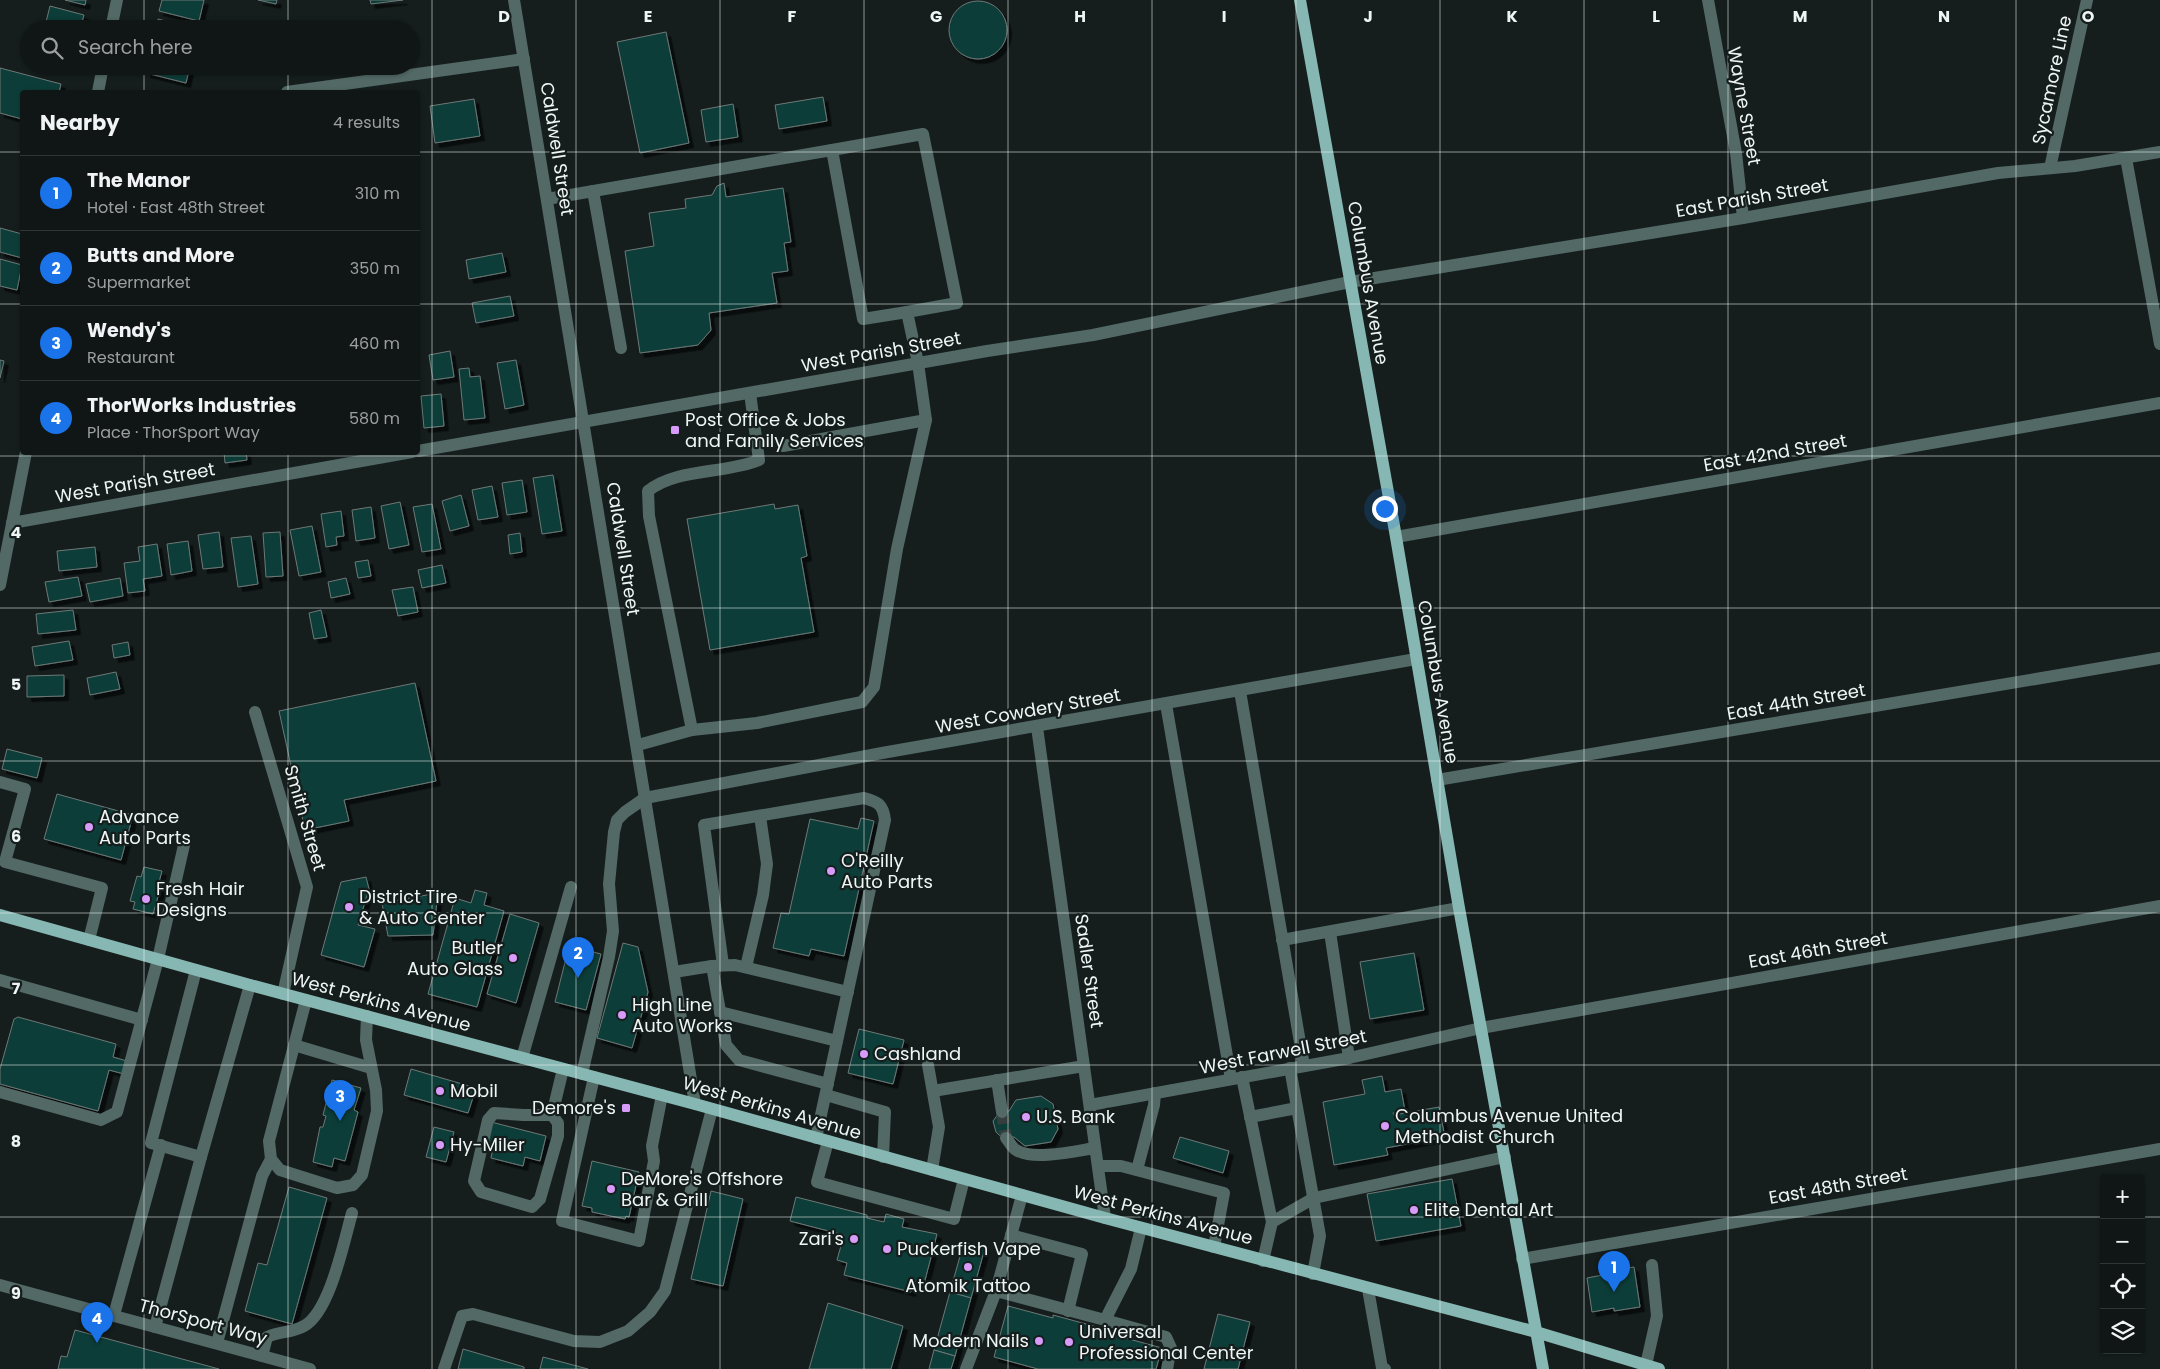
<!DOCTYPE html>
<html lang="en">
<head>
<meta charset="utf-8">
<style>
  body { margin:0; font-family:Poppins,sans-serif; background:#191f1f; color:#f1f3f6 }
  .controls { position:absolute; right:15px; bottom:15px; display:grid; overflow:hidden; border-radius:5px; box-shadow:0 1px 4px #0004 }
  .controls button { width:45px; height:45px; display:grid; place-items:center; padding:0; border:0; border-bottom:1px solid #303535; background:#101616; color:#f1f3f6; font:25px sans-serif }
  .you { position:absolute; left:1384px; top:508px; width:18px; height:18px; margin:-12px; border:4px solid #fff; border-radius:50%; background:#1a73e8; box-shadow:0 0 0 8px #1a73e833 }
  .badge { display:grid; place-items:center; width:32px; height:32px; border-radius:50%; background:#1a73e8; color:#fff; font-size:16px; font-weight:700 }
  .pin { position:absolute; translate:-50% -41px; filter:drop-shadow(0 1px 2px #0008) }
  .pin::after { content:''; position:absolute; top:26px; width:18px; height:15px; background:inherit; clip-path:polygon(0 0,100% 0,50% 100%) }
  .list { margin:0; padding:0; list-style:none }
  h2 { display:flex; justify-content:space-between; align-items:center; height:65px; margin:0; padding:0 20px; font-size:21px }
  h2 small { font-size:16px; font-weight:400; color:#9c9fa1 }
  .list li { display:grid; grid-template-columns:32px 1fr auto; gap:15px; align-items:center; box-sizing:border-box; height:75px; padding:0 20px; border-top:1px solid #303535 }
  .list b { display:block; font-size:19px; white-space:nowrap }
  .list p { margin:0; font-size:16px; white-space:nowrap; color:#9c9fa1 }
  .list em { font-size:16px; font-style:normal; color:#9c9fa1 }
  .icon { flex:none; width:28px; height:28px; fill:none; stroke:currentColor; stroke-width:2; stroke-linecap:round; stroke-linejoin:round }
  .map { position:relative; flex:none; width:2160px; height:1369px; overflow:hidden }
  .search { position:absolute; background:#101616; box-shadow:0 1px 4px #0004; left:20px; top:20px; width:400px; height:55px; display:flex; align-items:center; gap:12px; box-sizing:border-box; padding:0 18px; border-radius:28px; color:#9c9fa1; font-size:19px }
  .panel { position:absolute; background:#101616; box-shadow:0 1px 4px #0004; left:20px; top:90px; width:400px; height:365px; border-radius:5px }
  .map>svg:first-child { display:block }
  .building { fill:#0d3c38; stroke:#6d7977; filter:url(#shadow) }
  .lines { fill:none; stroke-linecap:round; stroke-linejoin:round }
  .minor-tunnel { stroke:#363e3d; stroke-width:12; stroke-dasharray:12 6; stroke-linecap:butt }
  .minor { stroke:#526966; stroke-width:12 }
  .major { stroke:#86b7b2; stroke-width:12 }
  .grid { fill:none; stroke:#eff5f5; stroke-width:1; stroke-opacity:0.55 }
  .poi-dot { fill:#d79bf9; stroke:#151e1d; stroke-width:2 }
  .labels { text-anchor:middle; stroke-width:4.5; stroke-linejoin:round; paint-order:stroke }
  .street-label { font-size:18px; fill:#eff5f5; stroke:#151e1d }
  .poi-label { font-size:18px; fill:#eff5f5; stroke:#151e1d; text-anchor:start }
  .grid-label { font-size:16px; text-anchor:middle; font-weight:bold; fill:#eff5f5; stroke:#151e1d; stroke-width:4.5; stroke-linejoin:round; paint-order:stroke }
</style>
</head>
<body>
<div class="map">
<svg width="2160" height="1369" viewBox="0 0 2160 1369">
  <defs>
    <filter id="shadow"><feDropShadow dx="4.5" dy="4.5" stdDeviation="0" flood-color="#0009"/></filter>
  </defs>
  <rect width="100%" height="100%" fill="#151e1d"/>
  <g class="building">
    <path d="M65,0H86L85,5Z"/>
    <path d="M162,0H204L199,21L159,11Z"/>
    <path d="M258,0H277L276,4Z"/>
    <path d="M370,0H403L371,4Z"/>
    <circle cx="978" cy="30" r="29"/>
    <path d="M50,6L84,15L80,29H57L45,26Z"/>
    <path d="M158,19L197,29H156Z"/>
    <path d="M666,32L689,143L640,153L617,42Z"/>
    <path d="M148,66H190L186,83L146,73Z"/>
    <path d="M0,68L61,84L59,92H22V119L0,113Z"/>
    <path d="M823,97L827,121L779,129L775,105Z"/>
    <path d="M474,99L480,136L435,143L430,106Z"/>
    <path d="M733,104L738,137L706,142L701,110Z"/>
    <path d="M724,183L726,197L783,188L791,242L784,243L788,271L772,273L777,303L709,313L711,330L698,345L640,353L625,251L654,246L649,213L686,208L685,199L712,195L717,186Z"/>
    <path d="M0,228L22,234V258L0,252Z"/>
    <path d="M502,253L506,272L469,279L466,260Z"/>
    <path d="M0,259L22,265L17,290L0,286Z"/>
    <path d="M510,296L514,316L476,323L472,303Z"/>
    <path d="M450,351L454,377L433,380L429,355Z"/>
    <path d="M0,360L4,361L0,378Z"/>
    <path d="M516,360L524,405L505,409L497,363Z"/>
    <path d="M469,368L470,377L480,376L485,418L464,420L459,369Z"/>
    <path d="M441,394L444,426L424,428L421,396Z"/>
    <path d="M224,452H246L247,460L225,463Z"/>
    <path d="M553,475L562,531L542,534L533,478Z"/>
    <path d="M522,480L527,512L507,515L502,483Z"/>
    <path d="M492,486L498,517L478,520L472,490Z"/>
    <path d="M461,495L469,526L450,531L442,501Z"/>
    <path d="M400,502L409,545L389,549L381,506Z"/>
    <path d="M432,504L441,549L422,552L413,507Z"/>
    <path d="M774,504L775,509L798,505L807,556L801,558L814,632L710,650L687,519Z"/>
    <path d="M371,507L375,538L356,541L352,510Z"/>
    <path d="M341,511L344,536L336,537L337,545L326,547L321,514Z"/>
    <path d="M312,526L321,572L299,576L290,530Z"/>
    <path d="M219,532L223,567L203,569L198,535Z"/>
    <path d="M280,532L283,576L266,577L263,533Z"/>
    <path d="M520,533L522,552L510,554L508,535Z"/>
    <path d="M251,536L258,584L238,587L231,538Z"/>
    <path d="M188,541L192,571L171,575L167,544Z"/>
    <path d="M157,544L162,576L143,579L145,591L128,593L124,563L140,561L138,547Z"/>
    <path d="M95,547L97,567L59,571L57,551Z"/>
    <path d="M368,560L371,576L358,578L355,562Z"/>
    <path d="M442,565L446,583L422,588L418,570Z"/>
    <path d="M78,577L82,596L49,602L45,582Z"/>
    <path d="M120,578L123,596L90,602L86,584Z"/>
    <path d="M346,578L350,594L331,598L328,582Z"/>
    <path d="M413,587L418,612L398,616L392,590Z"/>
    <path d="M73,610L76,630L38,634L36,614Z"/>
    <path d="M321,610L327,637L314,639L309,613Z"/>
    <path d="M69,641L73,660L35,666L32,647Z"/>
    <path d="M128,642L130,655L114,658L112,645Z"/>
    <path d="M116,672L120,689L90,695L87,678Z"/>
    <path d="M64,675V696L27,697V676Z"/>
    <path d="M415,683L436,781L344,800L349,821L305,830L279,711Z"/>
    <path d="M7,749L42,758L37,778L2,769Z"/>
    <path d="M57,794L133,815L121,860L44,839Z"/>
    <path d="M861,818L874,821L844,956L811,949L809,956L773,948L781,913L789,914L810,819L858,829Z"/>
    <path d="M144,867L162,871L159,882L162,883L153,914L133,909L135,902L130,901L137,876L141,877Z"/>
    <path d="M366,877L369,889L358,925L375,929L364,967L321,955L341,882Z"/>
    <path d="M475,890L487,893L484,905L504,911L477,1007L428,994L455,898L471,903Z"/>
    <path d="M438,893L433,935L388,936L382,903Z"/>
    <path d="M510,914L539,923L516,1003L487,994Z"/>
    <path d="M623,943L638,947L648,992L632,1048L597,1038Z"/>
    <path d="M569,946L601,954L586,1010L555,1002Z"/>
    <path d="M1414,953L1424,1010L1370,1019L1360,962Z"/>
    <path d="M18,1017L116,1044L113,1057L127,1061L124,1074L109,1070L98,1111L0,1084V1069L14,1019Z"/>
    <path d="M859,1029L904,1040L893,1084L848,1073Z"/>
    <path d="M411,1069L476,1088L468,1113L404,1095Z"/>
    <path d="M1382,1076L1385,1092L1401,1089L1405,1111L1393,1113L1394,1115L1439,1107L1445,1137L1386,1148L1388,1155L1334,1165L1323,1102L1365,1094L1362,1080Z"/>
    <path d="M332,1080L361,1088L354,1110L358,1112L345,1161L334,1158L332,1167L313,1162L320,1127H323L326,1116L323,1115Z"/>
    <path d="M1041,1096L1053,1104L1058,1129L1051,1142L1025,1146L1014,1137L1002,1138L996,1132L993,1121L999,1113L1009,1111L1016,1100Z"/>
    <path d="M491,1122L546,1136L540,1161L525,1157L523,1166L491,1158L493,1148L485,1146Z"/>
    <path d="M434,1127L454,1132L446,1162L426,1157Z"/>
    <path d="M1180,1137L1229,1151L1223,1173L1173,1158Z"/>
    <path d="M592,1161L639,1172L629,1217L626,1216L625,1219L592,1212V1208L582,1206Z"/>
    <path d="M1452,1179L1461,1226L1376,1241L1367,1194Z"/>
    <path d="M289,1187L327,1198L292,1324L245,1311L258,1263L267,1265Z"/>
    <path d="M711,1191L743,1199L723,1286L691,1279Z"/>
    <path d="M796,1197L867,1215V1218L884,1222L886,1214L904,1219L902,1227L937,1234L924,1284L914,1281L911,1292L844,1275L847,1263L837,1260L844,1235L790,1221Z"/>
    <path d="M964,1242L985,1248L971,1298L950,1292Z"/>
    <path d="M1634,1267L1640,1307L1614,1311V1308L1592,1312L1587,1278L1608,1274L1607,1271Z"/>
    <path d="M950,1292L971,1298L955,1356L934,1350Z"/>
    <path d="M828,1303L903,1326L891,1369H809Z"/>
    <path d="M1008,1306L1053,1318V1315L1119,1333L1118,1336L1162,1348L1156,1369H1038L994,1357Z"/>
    <path d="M1218,1314L1250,1322L1238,1369H1204Z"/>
    <path d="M75,1330L219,1369H58L61,1356L67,1357Z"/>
    <path d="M463,1349L524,1367V1369H458Z"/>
    <path d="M934,1350L955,1356L951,1369H929Z"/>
    <path d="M543,1357L588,1369H540Z"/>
  </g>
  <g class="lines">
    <path class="minor-tunnel" d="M1002,1112L1006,1138"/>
    <g class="minor">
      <path d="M514,0L695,1104"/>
      <path d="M1708,0L1736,153L1743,218"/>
      <path d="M111,29L117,0"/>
      <path d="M98,92L103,66"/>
      <path d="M287,92L524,59"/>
      <path d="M832,150L923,134L957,303L907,312"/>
      <path d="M2126,158L2160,344"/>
      <path d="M2050,168L2087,0"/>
      <path d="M593,191L621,348"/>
      <path d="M547,199L832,150L863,319L907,312L918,363L926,420L897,549L874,687L862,702L757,723L692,730L638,745"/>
      <path d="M783,446L926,420"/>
      <path d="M418,451L987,351L1093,335L1350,282L1743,218L1998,173L2075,166L2160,152"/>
      <path d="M12,523L412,452"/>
      <path d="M1396,537L2160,403"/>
      <path d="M0,585L26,452"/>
      <path d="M1240,691L1304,1066"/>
      <path d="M1166,704L1231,1079"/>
      <path d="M255,712L307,887L283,994"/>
      <path d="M1037,727L1105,1218"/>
      <path d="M692,730L649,516L648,491C676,468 726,474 759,460L750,393"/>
      <path d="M1437,780L2160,658"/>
      <path d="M0,782L25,789L5,862L102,888L89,940"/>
      <path d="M1330,932L1349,1058"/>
      <path d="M1282,940L1459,908"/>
      <path d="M723,965L704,825L864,798C878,802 883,804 885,820L816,1138"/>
      <path d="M712,966L726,1045L739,1060L828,1084"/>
      <path d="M746,967L763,895L767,864L760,816"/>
      <path d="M196,970L151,1143L201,1157L250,985"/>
      <path d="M674,972L712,966L735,965L848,992"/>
      <path d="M0,980L142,1020"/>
      <path d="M306,1000L269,1141L271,1159L280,1170L337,1188L353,1185L362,1175L377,1111L376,1090L366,1040L367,1016"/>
      <path d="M720,1012L837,1041"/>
      <path d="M294,1045L371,1068"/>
      <path d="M522,1058L571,887"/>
      <path d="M928,1065L939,1127L932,1170"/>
      <path d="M1290,1068L1320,1236L1313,1274"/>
      <path d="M582,1074L609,957L613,931L609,884L614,832L617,820L625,812L645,798L882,753L1416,659"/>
      <path d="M594,1077L562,1221L639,1241L654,1161L652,1146L662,1095"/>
      <path d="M1242,1077L1272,1222L1263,1261"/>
      <path d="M997,1080L1002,1112"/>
      <path d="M933,1091L1084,1066"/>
      <path d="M0,1092L101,1120L117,1112L158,959L184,845"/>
      <path d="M826,1095L885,1112L883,1157"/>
      <path d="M1090,1105L1349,1058L1481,1028L2160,906"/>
      <path d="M552,1115H523L494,1113L488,1120L474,1181L481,1192L532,1207L540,1199L558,1136V1123L552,1115L563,1069"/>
      <path d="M1250,1117L1297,1108"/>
      <path d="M1006,1138C1009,1141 1012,1148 1016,1150C1033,1161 1076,1151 1095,1148"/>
      <path d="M828,1141L817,1182L954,1219L964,1179"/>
      <path d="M1098,1166H1121L1224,1193L1214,1247"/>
      <path d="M1137,1170L1154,1105L1155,1093"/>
      <path d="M1272,1222L1314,1198L1505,1157"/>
      <path d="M1011,1235L1082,1254L1068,1311"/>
      <path d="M1522,1259L2160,1149"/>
      <path d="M0,1285L310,1369"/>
      <path d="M1368,1289L1382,1368L1385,1369"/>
      <path d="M996,1291L1105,1320L1131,1269L1141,1228"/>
      <path d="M114,1315L161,1145"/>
      <path d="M1105,1320L1166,1337L1171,1348L1167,1369"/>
      <path d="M155,1327L201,1157"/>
      <path d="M217,1343L262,1176L271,1159"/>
      <path d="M262,1356L267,1337C279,1331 292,1333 304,1326C330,1312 344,1241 352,1213"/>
      <path d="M1646,1365L1657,1316L1652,1265"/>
      <path d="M444,1369L462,1316L473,1314L574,1341L600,1342L628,1331L650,1312L665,1291L712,1109"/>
      <path d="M966,1369L996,1291L1022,1195"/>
    </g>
    <g class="major">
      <path d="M1300,0L1396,537L1459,908L1543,1369"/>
      <path d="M0,915L250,985L695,1104L1105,1218L1536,1332L1659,1369"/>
    </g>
  </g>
  <path class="grid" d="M144,0V29M288,0V29M432,0V1369M576,0V1369M720,0V1369M864,0V1369M1008,0V1369M1152,0V1369M1296,0V1369M1440,0V1369M1584,0V1369M1728,0V1369M1872,0V1369M2016,0V1369M144,66V92M288,66V92M0,152H22M418,152H2160M0,304H22M418,304H2160M144,452V1369M288,452V1369M0,456H2160M0,608H2160M0,761H2160M0,913H2160M0,1065H2160M0,1217H2104M2141,1217H2160"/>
  <g class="poi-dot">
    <rect x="670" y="425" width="10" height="10" rx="2.5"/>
    <circle cx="89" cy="827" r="5"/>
    <circle cx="831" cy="871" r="5"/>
    <circle cx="146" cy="899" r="5"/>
    <circle cx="349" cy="907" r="5"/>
    <circle cx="513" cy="958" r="5"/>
    <circle cx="622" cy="1015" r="5"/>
    <circle cx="864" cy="1054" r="5"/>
    <circle cx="440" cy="1091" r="5"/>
    <rect x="621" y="1103" width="10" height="10" rx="2.5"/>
    <circle cx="1026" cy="1117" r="5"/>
    <circle cx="1385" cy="1126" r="5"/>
    <circle cx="440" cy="1145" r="5"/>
    <circle cx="611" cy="1189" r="5"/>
    <circle cx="1414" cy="1210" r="5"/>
    <circle cx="854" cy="1239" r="5"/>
    <circle cx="887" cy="1249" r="5"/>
    <circle cx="968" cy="1267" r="5"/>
    <circle cx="1039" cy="1341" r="5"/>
    <circle cx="1069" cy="1342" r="5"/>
  </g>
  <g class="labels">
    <g class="street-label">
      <text transform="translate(2052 80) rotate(-78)" y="6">Sycamore Line</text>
      <text transform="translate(1744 106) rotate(80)" y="6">Wayne Street</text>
      <text transform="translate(557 149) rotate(81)" y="6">Caldwell Street</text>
      <text transform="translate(1752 198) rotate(-10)" y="6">East Parish Street</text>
      <text transform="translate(1368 283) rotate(80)" y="6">Columbus Avenue</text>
      <text transform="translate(881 352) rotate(-10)" y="6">West Parish Street</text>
      <text transform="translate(1775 453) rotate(-10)" y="6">East 42nd Street</text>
      <text transform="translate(135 483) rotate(-10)" y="6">West Parish Street</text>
      <text transform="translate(623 549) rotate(81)" y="6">Caldwell Street</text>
      <text transform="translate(1438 682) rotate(80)" y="6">Columbus Avenue</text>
      <text transform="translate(1796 702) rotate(-10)" y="6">East 44th Street</text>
      <text transform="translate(1028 711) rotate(-10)" y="6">West Cowdery Street</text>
      <text transform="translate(305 818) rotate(74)" y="6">Smith Street</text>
      <text transform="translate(1818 950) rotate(-10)" y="6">East 46th Street</text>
      <text transform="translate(1089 971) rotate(82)" y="6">Sadler Street</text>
      <text transform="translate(381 1002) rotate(15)" y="6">West Perkins Avenue</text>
      <text transform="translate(1283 1052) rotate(-11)" y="6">West Farwell Street</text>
      <text transform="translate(772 1108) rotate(16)" y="6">West Perkins Avenue</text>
      <text transform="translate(1838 1186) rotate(-10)" y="6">East 48th Street</text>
      <text transform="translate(1163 1215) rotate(15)" y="6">West Perkins Avenue</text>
      <text transform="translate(203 1322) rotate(15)" y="6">ThorSport Way</text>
    </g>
    <g class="poi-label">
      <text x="685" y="426">Post Office &amp; Jobs<tspan x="685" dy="21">and Family Services</tspan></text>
      <text x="99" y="823">Advance<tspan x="99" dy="21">Auto Parts</tspan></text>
      <text x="841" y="867">O'Reilly<tspan x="841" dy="21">Auto Parts</tspan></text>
      <text x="156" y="895">Fresh Hair<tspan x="156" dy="21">Designs</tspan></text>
      <text x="359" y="903">District Tire<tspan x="359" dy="21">&amp; Auto Center</tspan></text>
      <text x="503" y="954" text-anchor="end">Butler<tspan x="503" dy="21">Auto Glass</tspan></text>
      <text x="632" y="1011">High Line<tspan x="632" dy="21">Auto Works</tspan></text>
      <text x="874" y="1060">Cashland</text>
      <text x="450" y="1097">Mobil</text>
      <text x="616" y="1114" text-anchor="end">Demore's</text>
      <text x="1395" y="1122">Columbus Avenue United<tspan x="1395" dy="21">Methodist Church</tspan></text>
      <text x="1036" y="1123">U.S. Bank</text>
      <text x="450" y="1151">Hy-Miler</text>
      <text x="621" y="1185">DeMore's Offshore<tspan x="621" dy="21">Bar &amp; Grill</tspan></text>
      <text x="1424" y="1216">Elite Dental Art</text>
      <text x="844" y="1245" text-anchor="end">Zari's</text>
      <text x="897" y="1255">Puckerfish Vape</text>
      <text x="968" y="1292" text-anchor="middle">Atomik Tattoo</text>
      <text x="1079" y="1338">Universal<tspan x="1079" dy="21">Professional Center</tspan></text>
      <text x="1029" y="1347" text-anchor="end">Modern Nails</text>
    </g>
  </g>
  <g class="grid-label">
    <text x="504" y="22">D</text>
    <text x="648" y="22">E</text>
    <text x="792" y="22">F</text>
    <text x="936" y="22">G</text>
    <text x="1080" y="22">H</text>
    <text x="1224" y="22">I</text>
    <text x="1368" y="22">J</text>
    <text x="1512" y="22">K</text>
    <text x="1656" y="22">L</text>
    <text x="1800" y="22">M</text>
    <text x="1944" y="22">N</text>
    <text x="2088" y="22">O</text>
    <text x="16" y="538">4</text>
    <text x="16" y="690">5</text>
    <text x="16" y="842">6</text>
    <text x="16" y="994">7</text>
    <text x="16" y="1147">8</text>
    <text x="16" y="1299">9</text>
  </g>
</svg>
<div class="controls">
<button>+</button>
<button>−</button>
<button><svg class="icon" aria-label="locate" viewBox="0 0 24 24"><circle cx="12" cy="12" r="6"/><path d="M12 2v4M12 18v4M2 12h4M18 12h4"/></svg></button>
<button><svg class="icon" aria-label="layers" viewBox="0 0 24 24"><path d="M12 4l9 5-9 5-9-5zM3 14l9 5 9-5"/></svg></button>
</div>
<div class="you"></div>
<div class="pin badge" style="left:1614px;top:1292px">1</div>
<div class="pin badge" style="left:578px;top:978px">2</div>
<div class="pin badge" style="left:340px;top:1121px">3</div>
<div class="pin badge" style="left:97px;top:1343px">4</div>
<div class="search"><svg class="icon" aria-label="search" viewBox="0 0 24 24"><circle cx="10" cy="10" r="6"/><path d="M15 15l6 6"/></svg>Search here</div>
<section class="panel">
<h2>Nearby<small>4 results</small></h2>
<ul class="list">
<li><span class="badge">1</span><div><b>The Manor</b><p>Hotel · East 48th Street</p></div><em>310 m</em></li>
<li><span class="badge">2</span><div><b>Butts and More</b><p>Supermarket</p></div><em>350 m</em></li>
<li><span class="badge">3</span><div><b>Wendy's</b><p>Restaurant</p></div><em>460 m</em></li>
<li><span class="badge">4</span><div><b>ThorWorks Industries</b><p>Place · ThorSport Way</p></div><em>580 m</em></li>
</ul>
</section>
</div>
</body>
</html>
